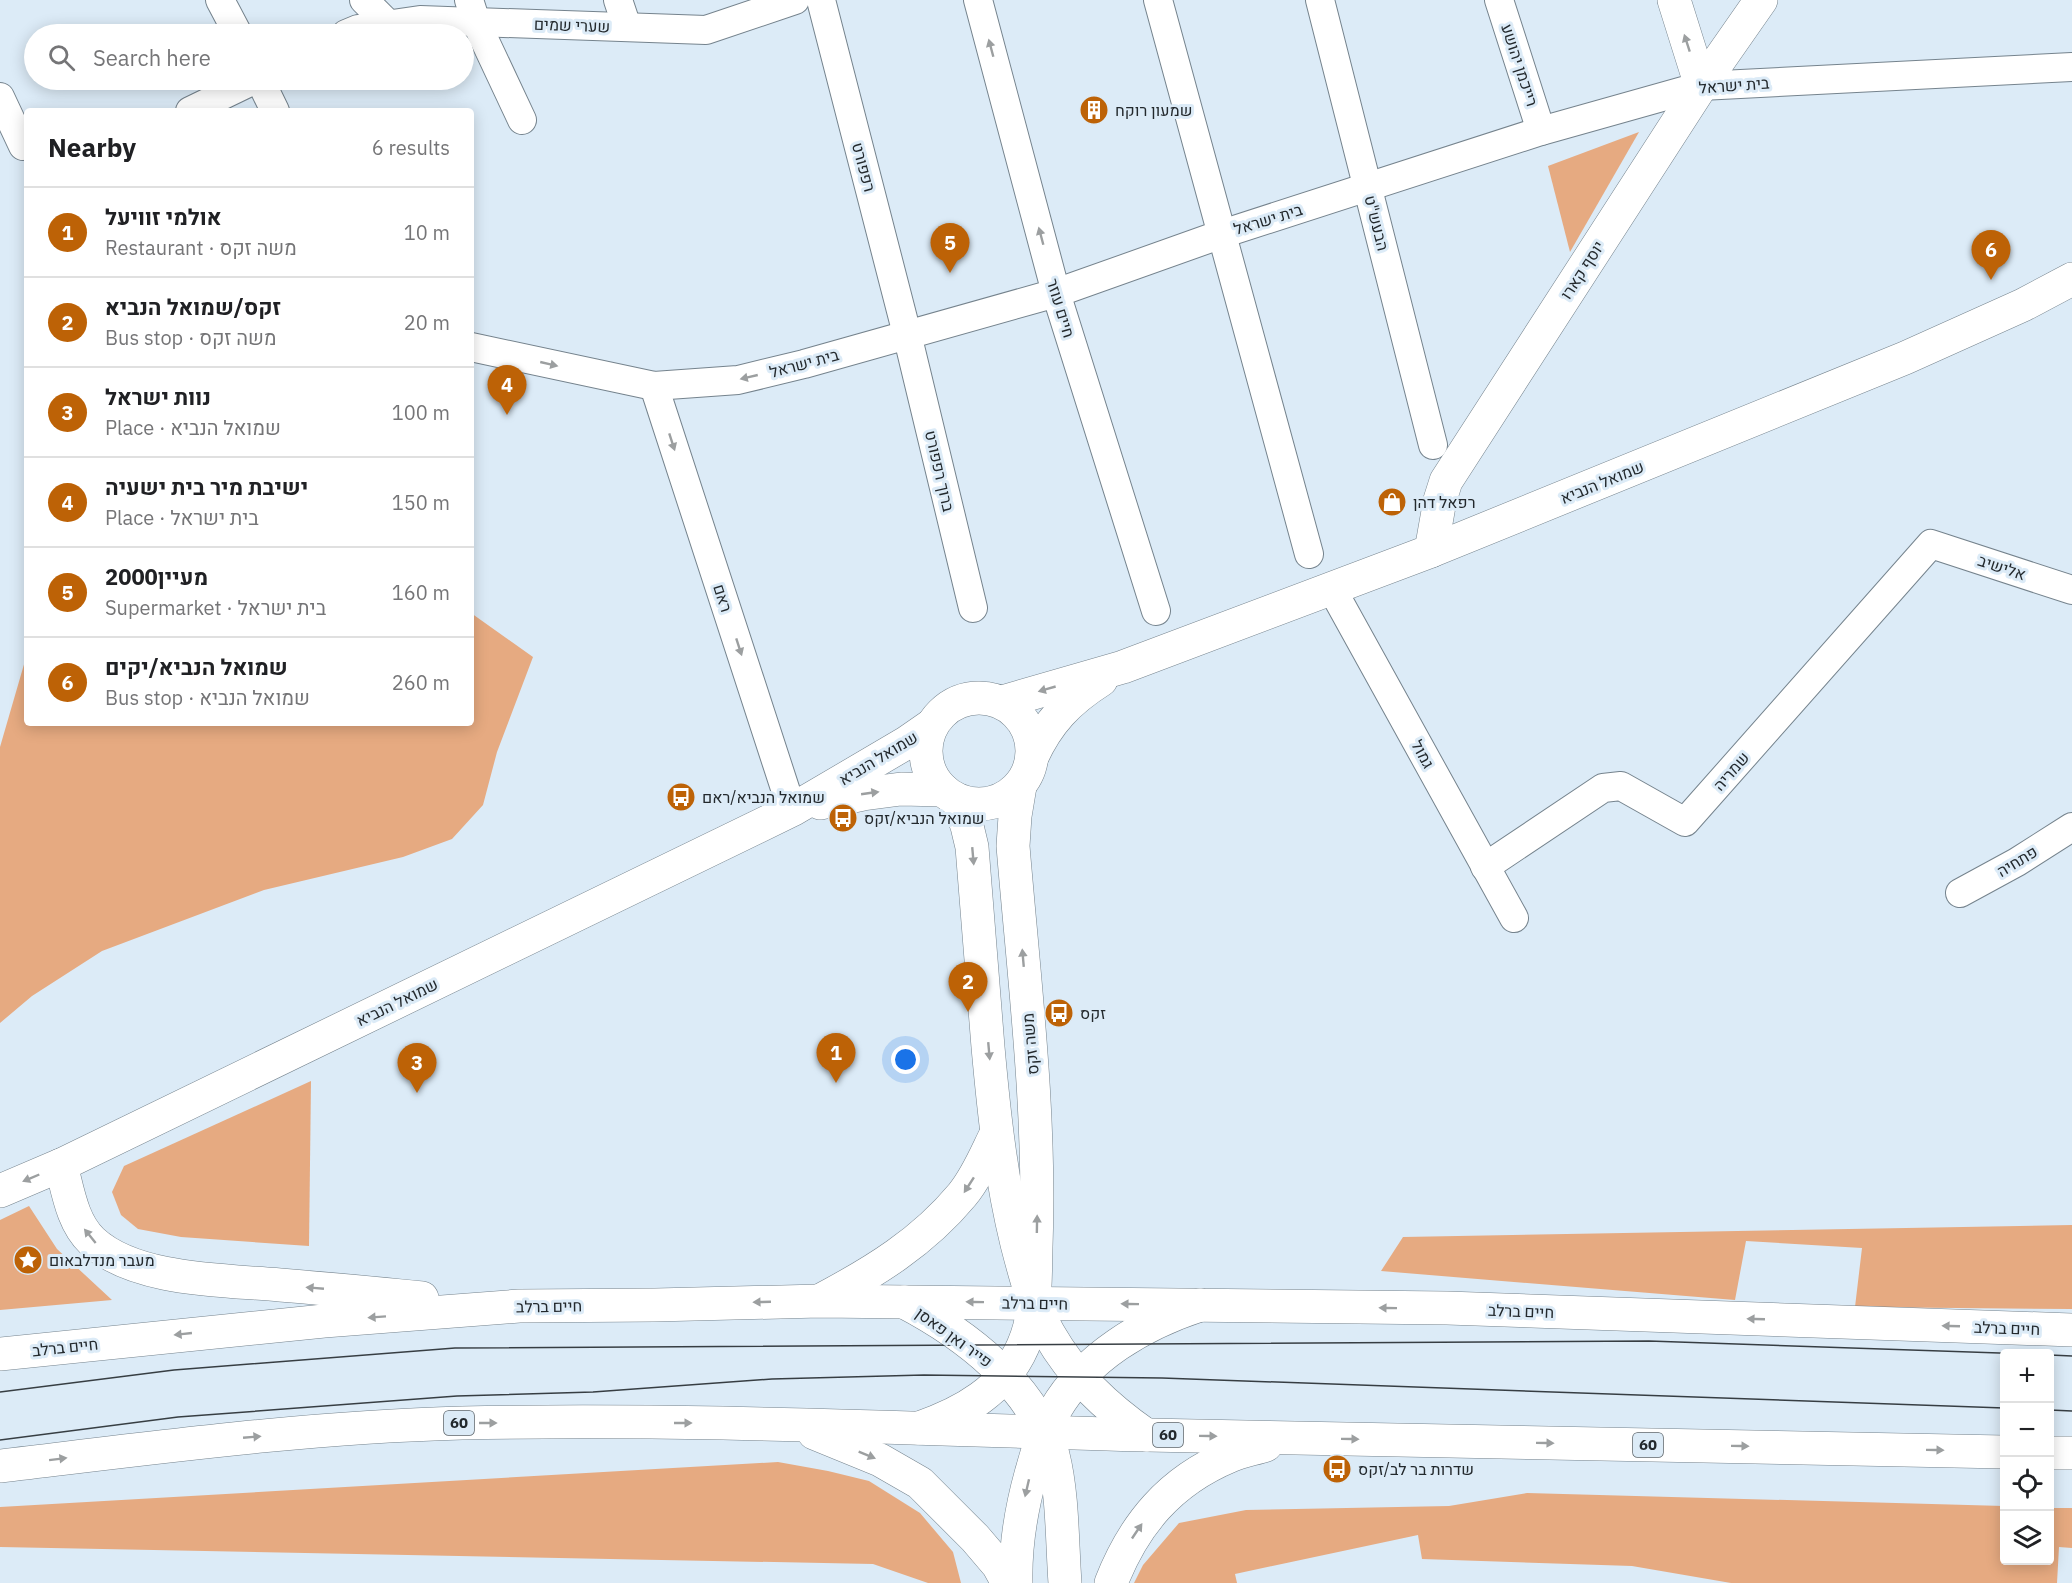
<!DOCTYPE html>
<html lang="en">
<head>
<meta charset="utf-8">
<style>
  body { margin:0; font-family:"IBM Plex Sans",Heebo,sans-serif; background:#f6f6f6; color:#202124 }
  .controls { position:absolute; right:18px; bottom:18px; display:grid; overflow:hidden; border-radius:6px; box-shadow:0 3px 15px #0003 }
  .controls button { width:54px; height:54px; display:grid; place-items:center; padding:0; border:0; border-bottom:2px solid #e0e0e0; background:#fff; color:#202124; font:30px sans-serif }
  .you { position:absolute; left:906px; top:1060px; width:21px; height:21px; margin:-15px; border:4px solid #fff; border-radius:50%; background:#1a73e8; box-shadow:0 0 0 9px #1a73e833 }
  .badge { display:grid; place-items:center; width:39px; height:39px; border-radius:50%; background:#bd6206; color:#fff; font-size:20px; font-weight:700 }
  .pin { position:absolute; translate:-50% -50px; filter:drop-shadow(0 2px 3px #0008) }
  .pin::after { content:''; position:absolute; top:32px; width:21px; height:18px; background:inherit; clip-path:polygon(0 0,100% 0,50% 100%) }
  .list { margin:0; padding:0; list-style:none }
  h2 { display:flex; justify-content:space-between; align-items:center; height:78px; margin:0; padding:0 24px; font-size:26px }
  h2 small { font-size:20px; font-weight:400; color:#757577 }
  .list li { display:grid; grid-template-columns:39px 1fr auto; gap:18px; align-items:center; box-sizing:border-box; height:90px; padding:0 24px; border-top:2px solid #e0e0e0 }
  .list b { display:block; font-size:22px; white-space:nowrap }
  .list p { margin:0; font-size:20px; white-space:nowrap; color:#757577 }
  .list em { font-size:20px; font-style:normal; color:#757577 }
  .icon { flex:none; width:33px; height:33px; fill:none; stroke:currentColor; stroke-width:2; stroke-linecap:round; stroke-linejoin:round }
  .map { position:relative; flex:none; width:2072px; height:1583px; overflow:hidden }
  .search { position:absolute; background:#fff; box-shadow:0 3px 15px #0003; left:24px; top:24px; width:450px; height:66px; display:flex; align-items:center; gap:15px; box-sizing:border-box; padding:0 21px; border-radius:33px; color:#757577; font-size:22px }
  .panel { position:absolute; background:#fff; box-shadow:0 3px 15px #0003; left:24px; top:108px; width:450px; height:618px; border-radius:6px }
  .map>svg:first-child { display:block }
  .green { fill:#e6aa81 }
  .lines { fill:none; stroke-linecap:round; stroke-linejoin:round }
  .street-casing { stroke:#75838d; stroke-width:30 }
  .secondary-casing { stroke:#75838d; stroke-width:34 }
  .highway-casing { stroke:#75838d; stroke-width:34 }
  .street { stroke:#fff; stroke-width:28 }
  .secondary { stroke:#fff; stroke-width:33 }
  .highway { stroke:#fff; stroke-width:33 }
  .tram { stroke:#373e43; stroke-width:1.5 }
  .oneway { fill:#9c9fa0 }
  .labels { text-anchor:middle; stroke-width:6; stroke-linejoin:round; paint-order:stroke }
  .shield { fill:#dcebf7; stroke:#5a636a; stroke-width:1.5 }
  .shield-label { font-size:15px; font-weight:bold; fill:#23292d }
  .street-label { font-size:16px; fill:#23292d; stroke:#dcebf7 }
  .poi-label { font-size:16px; fill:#23292d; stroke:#dcebf7; text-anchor:start }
</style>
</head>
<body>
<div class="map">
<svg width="2072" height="1583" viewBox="0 0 2072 1583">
  <rect width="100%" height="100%" fill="#dcebf7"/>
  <g class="green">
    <path d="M1639,132L1570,252L1548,166Z"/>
    <path d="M471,613L533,657L497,752L483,805L452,839L403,857L264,890L102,951L32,996L0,1023V747L27,654V723H471Z"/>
    <path d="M311,1081L309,1246L181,1237L138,1229L121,1215L112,1192L124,1166Z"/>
    <path d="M29,1206L57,1249L112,1300L0,1310V1220Z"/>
    <path d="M2072,1225V1309L1855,1307L1862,1248L1746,1241L1735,1300L1381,1271L1403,1237Z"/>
    <path d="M778,1462L828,1471L869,1481L920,1513L953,1552L961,1583H928L873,1564L0,1547V1507Z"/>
    <path d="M1527,1493L2004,1506V1560H2050V1508H2072V1548L2059,1547L2057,1583H1731L1632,1566L1422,1559L1418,1535L1235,1574L1237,1583H1134L1143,1565L1179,1523L1246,1510L1449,1506Z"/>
  </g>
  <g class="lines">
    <g class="street-casing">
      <g id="street">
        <path d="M220,0L238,34"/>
        <path d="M364,0L388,24"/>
        <path d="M469,0L476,22L522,120"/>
        <path d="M618,0L627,27"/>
        <path d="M821,0L907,334L973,608"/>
        <path d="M978,0L1056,293L1156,611"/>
        <path d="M1158,0L1309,554"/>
        <path d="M1320,0L1433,445"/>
        <path d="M1499,0L1541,131"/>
        <path d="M346,34L358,29L420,20L706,30L795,0"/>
        <path d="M260,80L275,111"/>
        <path d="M0,97L23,146"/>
        <path d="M190,111L254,80"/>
        <path d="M471,347L654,386L738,380L804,364L1056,293L1222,234L1541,131L1701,86L2072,67"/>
        <path d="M654,386L792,810"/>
        <path d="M1332,589L1514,918"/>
        <path d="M1485,867L1603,788L1621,786L1685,822L1931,544L2072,590"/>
        <path d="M1960,893L2017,862L2072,827"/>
      </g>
    </g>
    <g class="secondary-casing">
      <g id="secondary">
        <path d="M1674,0L1701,86"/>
        <path d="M1431,551L1440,500L1446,481L1701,86L1761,0"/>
        <circle cx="979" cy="751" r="53"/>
        <path d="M1002,702L1123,667L1431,551L1905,358L2023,305L2072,279"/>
        <path d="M1032,757C1048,722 1068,701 1101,680"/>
        <path d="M958,800L967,826L972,847C977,914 983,980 988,1047C994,1114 1001,1179 1017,1244C1025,1275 1033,1306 1049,1334C1073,1376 1106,1407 1146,1435"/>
        <path d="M820,803L863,794L901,789L943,790"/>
        <path d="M0,1191L61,1165L792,810L906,743L932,725"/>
        <path d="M904,1302C965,1334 1033,1385 1053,1455C1063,1495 1062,1542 1065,1583"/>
        <path d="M919,1428C963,1413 1004,1390 1023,1346C1037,1315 1035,1280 1036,1247C1041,1113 1024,979 1013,846L1015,816L1020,786"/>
        <path d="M1016,1583C1015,1546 1021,1510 1031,1474C1037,1453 1043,1430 1055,1410C1086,1357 1142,1324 1200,1305"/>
      </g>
    </g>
    <g class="highway-casing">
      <g id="highway">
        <path d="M61,1165C68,1191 72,1222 92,1241C135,1281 224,1280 280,1285C328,1289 375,1293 422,1298"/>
        <path d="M821,1300C874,1272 923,1242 962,1195C977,1177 986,1154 996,1134"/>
        <path d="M0,1354L324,1321L519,1306L655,1305L820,1301L1447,1308L2072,1330"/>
        <path d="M814,1433L880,1460L920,1483L975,1538L998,1565L1008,1583"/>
        <path d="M2050,1453H2072"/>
        <path d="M0,1466C153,1448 307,1427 462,1423C690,1418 919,1429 1147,1435C1433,1441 1719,1446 2004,1452"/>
        <path d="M1111,1583C1134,1524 1170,1481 1230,1456C1241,1451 1254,1449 1266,1445"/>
      </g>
    </g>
    <use href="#street" class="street"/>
    <use href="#secondary" class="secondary"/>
    <use href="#highway" class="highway"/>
    <g class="tram">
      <path d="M2050,1355L2072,1356"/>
      <path d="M0,1392L174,1370L455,1348L1649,1341L2029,1354"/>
      <path d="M2050,1410L2072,1411"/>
      <path d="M0,1440L178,1417L457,1396L593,1392L772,1379L924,1375L1162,1378L2004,1408"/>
    </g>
  </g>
  <defs><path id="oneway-solid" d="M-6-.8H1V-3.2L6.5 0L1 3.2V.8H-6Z" transform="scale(1.5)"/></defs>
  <g class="oneway">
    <use href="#oneway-solid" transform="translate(1687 43) rotate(-108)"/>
    <use href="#oneway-solid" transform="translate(991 48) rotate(-105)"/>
    <use href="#oneway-solid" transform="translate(1041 236) rotate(-105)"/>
    <use href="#oneway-solid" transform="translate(549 364) rotate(13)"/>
    <use href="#oneway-solid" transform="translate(749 377) rotate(167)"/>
    <use href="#oneway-solid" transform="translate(672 442) rotate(72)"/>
    <use href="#oneway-solid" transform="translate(739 647) rotate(72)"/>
    <use href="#oneway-solid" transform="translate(1047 689) rotate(164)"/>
    <use href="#oneway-solid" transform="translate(870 793) rotate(-8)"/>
    <use href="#oneway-solid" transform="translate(973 856) rotate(85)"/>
    <use href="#oneway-solid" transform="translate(1023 958) rotate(-95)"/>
    <use href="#oneway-solid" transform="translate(989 1051) rotate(85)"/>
    <use href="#oneway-solid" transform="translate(31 1178) rotate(157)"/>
    <use href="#oneway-solid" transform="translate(969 1185) rotate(123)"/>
    <use href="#oneway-solid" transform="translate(1037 1224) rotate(-89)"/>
    <use href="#oneway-solid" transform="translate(90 1236) rotate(-129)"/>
    <use href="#oneway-solid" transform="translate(315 1288) rotate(-175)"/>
    <use href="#oneway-solid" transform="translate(762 1302) rotate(178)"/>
    <use href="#oneway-solid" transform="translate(975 1302) rotate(-179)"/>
    <use href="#oneway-solid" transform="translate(1130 1304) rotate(-179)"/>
    <use href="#oneway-solid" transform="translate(1388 1308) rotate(-179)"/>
    <use href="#oneway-solid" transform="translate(377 1317) rotate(176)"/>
    <use href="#oneway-solid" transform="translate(1756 1319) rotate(-178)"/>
    <use href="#oneway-solid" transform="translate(1951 1326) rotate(-178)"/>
    <use href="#oneway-solid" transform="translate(183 1334) rotate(174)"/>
    <use href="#oneway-solid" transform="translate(488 1423)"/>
    <use href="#oneway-solid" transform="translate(683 1423)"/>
    <use href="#oneway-solid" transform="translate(1208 1436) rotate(1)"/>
    <use href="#oneway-solid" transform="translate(252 1437) rotate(-5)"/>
    <use href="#oneway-solid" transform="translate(1350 1439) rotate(1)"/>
    <use href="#oneway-solid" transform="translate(1545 1443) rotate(1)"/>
    <use href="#oneway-solid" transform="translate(1740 1446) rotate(1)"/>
    <use href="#oneway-solid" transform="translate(1935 1450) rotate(1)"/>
    <use href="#oneway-solid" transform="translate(867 1455) rotate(22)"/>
    <use href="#oneway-solid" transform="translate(58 1459) rotate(-7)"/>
    <use href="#oneway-solid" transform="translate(1027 1488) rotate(103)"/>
    <use href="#oneway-solid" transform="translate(1137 1531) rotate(-56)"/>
  </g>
  <defs>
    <g id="building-disc" transform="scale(1.5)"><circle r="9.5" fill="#bd6206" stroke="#dcebf7"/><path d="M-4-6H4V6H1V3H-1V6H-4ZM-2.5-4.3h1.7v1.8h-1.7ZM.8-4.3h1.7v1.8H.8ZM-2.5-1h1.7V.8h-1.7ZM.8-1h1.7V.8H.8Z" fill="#fff"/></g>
    <g id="shop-disc" transform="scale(1.5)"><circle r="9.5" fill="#bd6206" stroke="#dcebf7"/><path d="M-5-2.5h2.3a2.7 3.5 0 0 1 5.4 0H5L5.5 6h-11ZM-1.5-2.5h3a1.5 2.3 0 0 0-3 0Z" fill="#fff"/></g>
    <g id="bus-disc" transform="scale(1.5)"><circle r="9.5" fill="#bd6206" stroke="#dcebf7"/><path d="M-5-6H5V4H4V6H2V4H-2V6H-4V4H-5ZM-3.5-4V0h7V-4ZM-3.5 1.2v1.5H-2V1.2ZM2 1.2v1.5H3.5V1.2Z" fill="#fff"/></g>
    <g id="sight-disc" transform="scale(1.5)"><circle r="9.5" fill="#bd6206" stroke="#dcebf7"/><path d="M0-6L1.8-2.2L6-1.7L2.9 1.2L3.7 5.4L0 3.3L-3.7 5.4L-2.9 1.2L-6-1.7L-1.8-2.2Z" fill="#fff"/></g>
  </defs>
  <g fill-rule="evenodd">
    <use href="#building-disc" x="1094" y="110"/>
    <use href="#shop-disc" x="1392" y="502"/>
    <use href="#bus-disc" x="681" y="797"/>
    <use href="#bus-disc" x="843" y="818"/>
    <use href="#bus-disc" x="1059" y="1013"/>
    <use href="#sight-disc" x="28" y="1260"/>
    <use href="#bus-disc" x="1337" y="1469"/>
  </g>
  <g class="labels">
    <g class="shield">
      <rect x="444" y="1411" width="30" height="24" rx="4.5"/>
      <rect x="1153" y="1423" width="30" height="24" rx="4.5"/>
      <rect x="1633" y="1433" width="30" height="24" rx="4.5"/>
    </g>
    <g class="shield-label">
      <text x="459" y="1428">60</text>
      <text x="1168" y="1440">60</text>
      <text x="1648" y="1450">60</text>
    </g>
    <g class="street-label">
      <text transform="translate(572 25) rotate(2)" y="6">שערי שמים</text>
      <text transform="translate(1520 65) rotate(72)" y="6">רייכמן יהושע</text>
      <text transform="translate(1734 85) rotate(-4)" y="6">בית ישראל</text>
      <text transform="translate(864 167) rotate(75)" y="6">רפפורט</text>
      <text transform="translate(1268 219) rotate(-17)" y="6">בית ישראל</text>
      <text transform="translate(1377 223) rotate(76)" y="6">הבעש"ט</text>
      <text transform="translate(1582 270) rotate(-57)" y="6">יוסף קארו</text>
      <text transform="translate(1061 308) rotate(73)" y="6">חיים עוזר</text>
      <text transform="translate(804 363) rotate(-15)" y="6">בית ישראל</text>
      <text transform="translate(940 471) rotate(77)" y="6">ברוך רפפורט</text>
      <text transform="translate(1602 482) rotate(-22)" y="6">שמואל הנביא</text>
      <text transform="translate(2002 567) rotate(18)" y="6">אלישיב</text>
      <text transform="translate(723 598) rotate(72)" y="6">ראם</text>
      <text transform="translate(1423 754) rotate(61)" y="6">גמול</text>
      <text transform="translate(878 758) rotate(-31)" y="6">שמואל הנביא</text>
      <text transform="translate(1731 771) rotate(-49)" y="6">שמריה</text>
      <text transform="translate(2017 861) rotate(-31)" y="6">פתחיה</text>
      <text transform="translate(397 1002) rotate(-26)" y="6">שמואל הנביא</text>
      <text transform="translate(1030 1044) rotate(-95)" y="6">משה זקס</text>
      <text transform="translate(1035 1303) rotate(1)" y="6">חיים ברלב</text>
      <text transform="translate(549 1306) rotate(-1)" y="6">חיים ברלב</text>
      <text transform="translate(1521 1311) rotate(2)" y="6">חיים ברלב</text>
      <text transform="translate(2007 1328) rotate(2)" y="6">חיים ברלב</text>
      <text transform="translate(954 1337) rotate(36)" y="6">פייר ואן פאסן</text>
      <text transform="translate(65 1347) rotate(-6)" y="6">חיים ברלב</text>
    </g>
    <g class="poi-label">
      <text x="1115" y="116">שמעון רוקח</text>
      <text x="1413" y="508">רפאל דהן</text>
      <text x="702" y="803">שמואל הנביא/ראם</text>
      <text x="864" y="824">שמואל הנביא/זקס</text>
      <text x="1080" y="1019">זקס</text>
      <text x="49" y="1266">מעבר מנדלבאום</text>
      <text x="1358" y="1475">שדרות בר לב/זקס</text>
    </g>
  </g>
</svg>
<div class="controls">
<button>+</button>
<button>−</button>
<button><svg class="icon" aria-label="locate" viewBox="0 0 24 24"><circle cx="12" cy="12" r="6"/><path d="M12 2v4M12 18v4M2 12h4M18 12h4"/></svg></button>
<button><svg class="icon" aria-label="layers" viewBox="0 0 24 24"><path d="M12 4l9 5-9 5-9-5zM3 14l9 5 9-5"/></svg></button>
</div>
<div class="you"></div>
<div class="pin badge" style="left:836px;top:1083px">1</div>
<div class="pin badge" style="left:968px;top:1012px">2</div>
<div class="pin badge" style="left:417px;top:1093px">3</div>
<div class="pin badge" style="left:507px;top:415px">4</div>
<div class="pin badge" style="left:950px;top:273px">5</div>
<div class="pin badge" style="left:1991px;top:280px">6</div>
<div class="search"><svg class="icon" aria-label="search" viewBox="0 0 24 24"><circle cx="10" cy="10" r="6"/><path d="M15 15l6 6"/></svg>Search here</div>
<section class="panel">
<h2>Nearby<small>6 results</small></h2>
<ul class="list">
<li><span class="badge">1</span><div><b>אולמי זוויעל</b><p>Restaurant · משה זקס</p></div><em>10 m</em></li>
<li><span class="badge">2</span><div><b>זקס/שמואל הנביא</b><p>Bus stop · משה זקס</p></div><em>20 m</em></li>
<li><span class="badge">3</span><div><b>נוות ישראל</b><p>Place · שמואל הנביא</p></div><em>100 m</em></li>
<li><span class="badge">4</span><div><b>ישיבת מיר בית ישעיה</b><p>Place · בית ישראל</p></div><em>150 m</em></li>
<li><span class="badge">5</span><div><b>מעיין2000</b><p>Supermarket · בית ישראל</p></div><em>160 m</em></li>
<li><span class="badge">6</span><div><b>שמואל הנביא/יקים</b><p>Bus stop · שמואל הנביא</p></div><em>260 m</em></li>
</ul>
</section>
</div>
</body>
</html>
